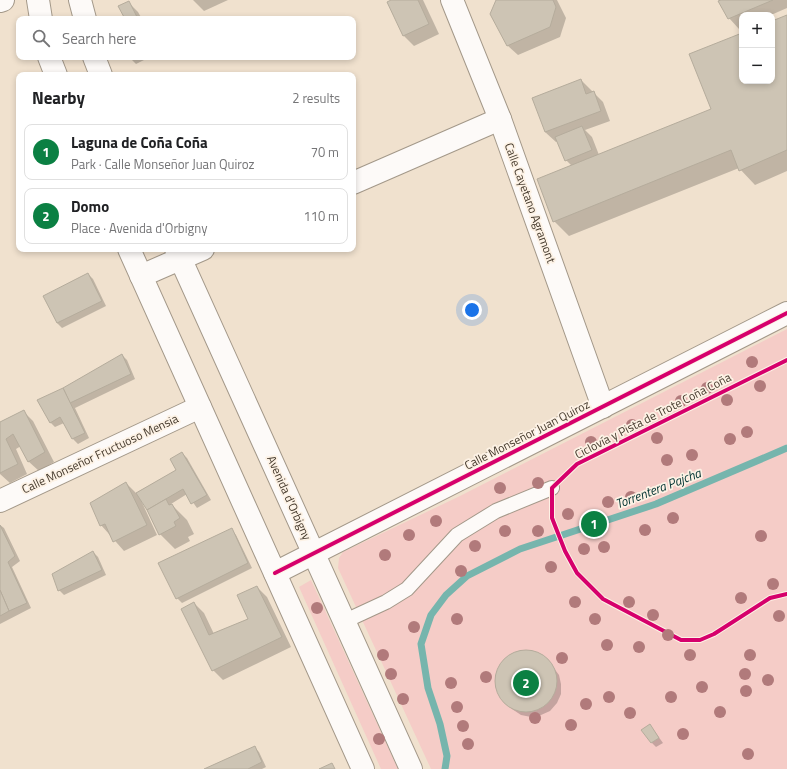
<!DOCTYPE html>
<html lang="en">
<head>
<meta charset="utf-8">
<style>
  body { margin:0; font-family:"Titillium Web",sans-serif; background:#f2f2f2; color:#202124 }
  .controls { position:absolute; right:12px; top:12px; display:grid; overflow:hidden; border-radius:8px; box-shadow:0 2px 6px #0003 }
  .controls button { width:36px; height:36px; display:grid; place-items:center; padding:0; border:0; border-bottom:1px solid #e0e0e0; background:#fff; color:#202124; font:20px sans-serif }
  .you { position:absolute; left:472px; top:310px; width:14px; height:14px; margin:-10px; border:3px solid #fff; border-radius:50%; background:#1a73e8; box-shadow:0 0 0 6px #1a73e833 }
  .badge { display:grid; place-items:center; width:26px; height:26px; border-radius:50%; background:#0b8043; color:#fff; font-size:13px; font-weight:700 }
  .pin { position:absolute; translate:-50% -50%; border:2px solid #fff; box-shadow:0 1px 4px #0006 }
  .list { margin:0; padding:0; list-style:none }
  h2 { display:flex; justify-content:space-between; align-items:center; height:52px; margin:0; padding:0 16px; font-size:17px }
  h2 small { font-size:13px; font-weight:400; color:#757577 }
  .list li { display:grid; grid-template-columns:26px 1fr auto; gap:12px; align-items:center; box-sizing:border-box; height:56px; margin:0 8px 8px; padding:0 8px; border:1px solid #e0e0e0; border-radius:8px }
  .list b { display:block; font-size:15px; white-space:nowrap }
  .list p { margin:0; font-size:13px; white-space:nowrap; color:#757577 }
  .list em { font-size:13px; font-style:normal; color:#757577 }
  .icon { flex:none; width:22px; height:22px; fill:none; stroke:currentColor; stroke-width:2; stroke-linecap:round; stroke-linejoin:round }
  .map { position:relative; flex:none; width:787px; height:769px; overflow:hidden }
  .search { position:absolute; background:#fff; box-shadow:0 2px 6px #0003; left:16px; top:16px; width:340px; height:44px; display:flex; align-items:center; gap:10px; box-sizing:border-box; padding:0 14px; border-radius:8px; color:#757577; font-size:15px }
  .panel { position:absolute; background:#fff; box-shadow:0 2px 6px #0003; left:16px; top:72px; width:340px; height:180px; border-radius:8px }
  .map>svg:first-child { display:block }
  .green { fill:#f5ccc7 }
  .shadow { fill:#0003 }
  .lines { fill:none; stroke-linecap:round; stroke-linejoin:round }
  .stream { stroke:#76b5ad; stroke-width:7 }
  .building { fill:#cdc4b4; stroke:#b5ac9c }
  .lane-casing { stroke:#a39889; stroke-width:16 }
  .street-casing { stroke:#a39889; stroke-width:24 }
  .secondary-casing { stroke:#a39889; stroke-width:24 }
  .lane { stroke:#fdfaf8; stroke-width:14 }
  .street { stroke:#fdfaf8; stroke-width:22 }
  .secondary { stroke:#fdfaf8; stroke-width:22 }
  .cycleway-casing { stroke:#fdf2e5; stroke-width:6 }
  .cycleway { stroke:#d6006c; stroke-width:4 }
  .tree { fill:#b17a7b }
  .labels { text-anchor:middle; stroke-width:3.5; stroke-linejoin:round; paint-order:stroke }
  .street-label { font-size:12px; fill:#453a2d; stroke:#fdf2e5 }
  .water-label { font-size:13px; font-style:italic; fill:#053534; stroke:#fdf2e5 }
</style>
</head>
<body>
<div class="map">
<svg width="787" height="769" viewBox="0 0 787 769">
  <rect width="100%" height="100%" fill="#f0e1ce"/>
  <g class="green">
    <path d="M787,329V769H431L338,568L339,558L343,552L460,496Z"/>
    <path d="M311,580L398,769H381L299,587Z"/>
  </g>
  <g class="shadow">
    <path d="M193,0H228L204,11Z"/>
    <path d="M394,0H423L439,34L414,46L404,36Z"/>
    <path d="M497,0H557L566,18L560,37L518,55L507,45Z"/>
    <path d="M723,0H787V8L771,15H742V27L739,29L729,18Z"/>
    <path d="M128,2L138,12L142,19H126Z"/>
    <path d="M787,16V171L755,185L739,168L569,236L554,221L572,166L566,160L558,141L556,142L545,132L581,80L603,102L610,121L585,130L592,137L599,155L713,110L742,34V81H772V22Z"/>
    <path d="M129,57H150L136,64Z"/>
    <path d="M88,274L93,279L106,306L62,328L57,323L45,297Z"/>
    <path d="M122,355L127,360L135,379L75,408L89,438L78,444L73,439L64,423L55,427L50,422L64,389Z"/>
    <path d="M23,411L33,421L54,462L39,471L28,461L21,446L16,449L27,474L10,483L0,474V422Z"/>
    <path d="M182,453L187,458L211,500L197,508L187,494L171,504L187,520L194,534L188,537L190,541L175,549L160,534L148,510L139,496L157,535L124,551L101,525L126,483L136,493L177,470Z"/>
    <path d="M0,525L4,528L20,561L12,567L31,608L0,624Z"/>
    <path d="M231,530L236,535L252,568L182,603L177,598Z"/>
    <path d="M93,552L98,557L106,575L64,595L59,590Z"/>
    <path d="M257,587L267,597L291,647L223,680L213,670L194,603L204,613L214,634L249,619Z"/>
    <path d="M522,652H531L541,655L553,667L559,675L561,684V694L557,703L550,711L541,715L531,717L521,715L512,709L500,696L497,687L496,677L499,668L505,660L513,655Z"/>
    <path d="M650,725L663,743L656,747L652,743Z"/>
    <path d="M254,747L259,752L266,767L262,769H206Z"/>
  </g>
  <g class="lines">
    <path class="stream" d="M445,769L447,756L440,724L428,688L421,644L431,615L446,595L467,576L520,549L656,504L787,448"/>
  </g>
  <g class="building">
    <path d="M391,0H418L429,24L403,36L387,2Z"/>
    <path d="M496,0H553L556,7L550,27L507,46L490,14Z"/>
    <path d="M721,0H773L728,19L718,1Z"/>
    <path d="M129,1L138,19H125L118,6Z"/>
    <path d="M787,15V150L739,171L731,150L553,222L537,179L711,109L689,54L742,33V81H772V21Z"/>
    <path d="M581,79L586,94L594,91L601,111L545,132L532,98Z"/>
    <path d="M582,126L592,150L565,161L555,137Z"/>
    <path d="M88,273L102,301L57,323L43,296Z"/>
    <path d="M122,354L131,374L70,403L63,388Z"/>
    <path d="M63,388L85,433L72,439L60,417L50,423L37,400Z"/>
    <path d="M24,410L45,452L28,462L13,434L6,439L18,464L0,473V422Z"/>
    <path d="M182,452L207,495L191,504L183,489L147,510L136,493L176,470L170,459Z"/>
    <path d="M126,482L147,525L113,542L105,524L100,526L90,503Z"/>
    <path d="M166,499L169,505L172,504L180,518L174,522L176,526L159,535L147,510Z"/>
    <path d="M0,525L15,556L8,562L27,603L9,611L0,590Z"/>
    <path d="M232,528L248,563L176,599L158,563Z"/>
    <path d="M93,551L102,570L58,591L52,574Z"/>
    <path d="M257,586L282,637L212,671L181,609L194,602L209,635L248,619L237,595Z"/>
    <path d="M0,590L9,611L0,616Z"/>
    <circle cx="526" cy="681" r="31"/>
    <path d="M650,724L659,738L651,743L641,730Z"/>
    <path d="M255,746L262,762L248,769H204Z"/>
    <path d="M332,763L335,769H319Z"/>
  </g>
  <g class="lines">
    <g class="lane-casing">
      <path id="lane" d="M345,621L386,602L407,589L457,535L496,511L552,488"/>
    </g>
    <g class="street-casing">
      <g id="street">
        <path d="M452,0L500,119L603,407"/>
        <path d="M0,1L3,0"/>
        <path d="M353,183L500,119"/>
        <path d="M141,276L203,249"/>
        <path d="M0,501L200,407"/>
        <path d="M275,573L787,313"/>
      </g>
    </g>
    <g class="secondary-casing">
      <g id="secondary">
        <path d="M38,0L41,19"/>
        <path d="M80,0L85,19"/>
        <path d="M49,57L56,75"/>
        <path d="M94,57L101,75"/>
        <path d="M129,249L363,769"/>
        <path d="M176,249L411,769"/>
      </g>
    </g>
    <use href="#lane" class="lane"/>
    <use href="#street" class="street"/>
    <use href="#secondary" class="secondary"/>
    <g class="cycleway-casing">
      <g id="cycleway">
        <path d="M787,360L577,464L552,488V518L565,551L577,573L603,599L681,640H700L714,634L770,598L787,594"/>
        <path d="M275,573L787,313"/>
      </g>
    </g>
    <use href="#cycleway" class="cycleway"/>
  </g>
  <g class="tree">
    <circle cx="752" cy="362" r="6"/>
    <circle cx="760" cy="386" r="6"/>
    <circle cx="707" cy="388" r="6"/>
    <circle cx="727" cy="400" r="6"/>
    <circle cx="681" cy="401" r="6"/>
    <circle cx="632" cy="425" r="6"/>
    <circle cx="747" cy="432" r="6"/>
    <circle cx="657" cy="438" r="6"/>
    <circle cx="730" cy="439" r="6"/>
    <circle cx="591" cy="442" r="6"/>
    <circle cx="692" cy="455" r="6"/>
    <circle cx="667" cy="460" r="6"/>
    <circle cx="538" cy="483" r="6"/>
    <circle cx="500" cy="488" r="6"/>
    <circle cx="631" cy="497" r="6"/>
    <circle cx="608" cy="502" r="6"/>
    <circle cx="568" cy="514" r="6"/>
    <circle cx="673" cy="518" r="6"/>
    <circle cx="436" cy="521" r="6"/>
    <circle cx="645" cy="530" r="6"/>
    <circle cx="505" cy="531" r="6"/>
    <circle cx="538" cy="531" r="6"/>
    <circle cx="409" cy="535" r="6"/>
    <circle cx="761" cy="536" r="6"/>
    <circle cx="475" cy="546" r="6"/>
    <circle cx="604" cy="547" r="6"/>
    <circle cx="584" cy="549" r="6"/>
    <circle cx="385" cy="555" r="6"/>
    <circle cx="551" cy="567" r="6"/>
    <circle cx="461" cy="571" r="6"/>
    <circle cx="773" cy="584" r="6"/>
    <circle cx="741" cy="598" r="6"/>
    <circle cx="575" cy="602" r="6"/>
    <circle cx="629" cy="602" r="6"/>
    <circle cx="317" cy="608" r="6"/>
    <circle cx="653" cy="615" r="6"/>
    <circle cx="779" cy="616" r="6"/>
    <circle cx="457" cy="619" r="6"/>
    <circle cx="595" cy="619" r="6"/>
    <circle cx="414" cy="627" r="6"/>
    <circle cx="668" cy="635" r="6"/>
    <circle cx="607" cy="645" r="6"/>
    <circle cx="639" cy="647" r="6"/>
    <circle cx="383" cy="655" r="6"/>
    <circle cx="690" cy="655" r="6"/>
    <circle cx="750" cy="655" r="6"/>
    <circle cx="562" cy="658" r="6"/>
    <circle cx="391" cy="674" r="6"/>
    <circle cx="745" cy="674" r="6"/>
    <circle cx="486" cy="677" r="6"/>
    <circle cx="768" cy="680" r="6"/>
    <circle cx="451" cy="683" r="6"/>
    <circle cx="702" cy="687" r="6"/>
    <circle cx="746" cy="691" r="6"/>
    <circle cx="609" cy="697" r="6"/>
    <circle cx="671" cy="697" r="6"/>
    <circle cx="403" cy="699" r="6"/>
    <circle cx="586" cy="704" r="6"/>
    <circle cx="457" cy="707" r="6"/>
    <circle cx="720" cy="712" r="6"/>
    <circle cx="630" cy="713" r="6"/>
    <circle cx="535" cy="718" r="6"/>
    <circle cx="571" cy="725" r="6"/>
    <circle cx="463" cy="726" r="6"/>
    <circle cx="683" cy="734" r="6"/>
    <circle cx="379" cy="739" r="6"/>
    <circle cx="468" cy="744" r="6"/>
    <circle cx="748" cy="754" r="6"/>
  </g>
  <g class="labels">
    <g class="street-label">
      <text transform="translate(530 203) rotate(70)" y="4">Calle Cayetano Agramont</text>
      <text transform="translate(653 416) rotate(-27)" y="4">Ciclovía y Pista de Trote Coña Coña</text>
      <text transform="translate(527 435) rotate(-27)" y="4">Calle Monseñor Juan Quiroz</text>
      <text transform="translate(100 454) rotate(-25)" y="4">Calle Monseñor Fructuoso Mensia</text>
      <text transform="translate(289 498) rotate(66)" y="4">Avenida d'Orbigny</text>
    </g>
    <g class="water-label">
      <text transform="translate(658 488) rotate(-21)" y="5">Torrentera Pajcha</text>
    </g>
  </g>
</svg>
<div class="controls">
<button>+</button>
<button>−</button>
</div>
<div class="you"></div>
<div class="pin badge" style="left:594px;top:524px">1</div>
<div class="pin badge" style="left:526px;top:683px">2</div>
<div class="search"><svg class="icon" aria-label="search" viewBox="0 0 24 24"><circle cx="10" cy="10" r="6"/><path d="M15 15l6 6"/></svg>Search here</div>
<section class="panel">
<h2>Nearby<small>2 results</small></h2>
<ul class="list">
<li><span class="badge">1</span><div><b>Laguna de Coña Coña</b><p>Park · Calle Monseñor Juan Quiroz</p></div><em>70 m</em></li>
<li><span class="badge">2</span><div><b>Domo</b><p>Place · Avenida d'Orbigny</p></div><em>110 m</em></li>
</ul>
</section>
</div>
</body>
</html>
